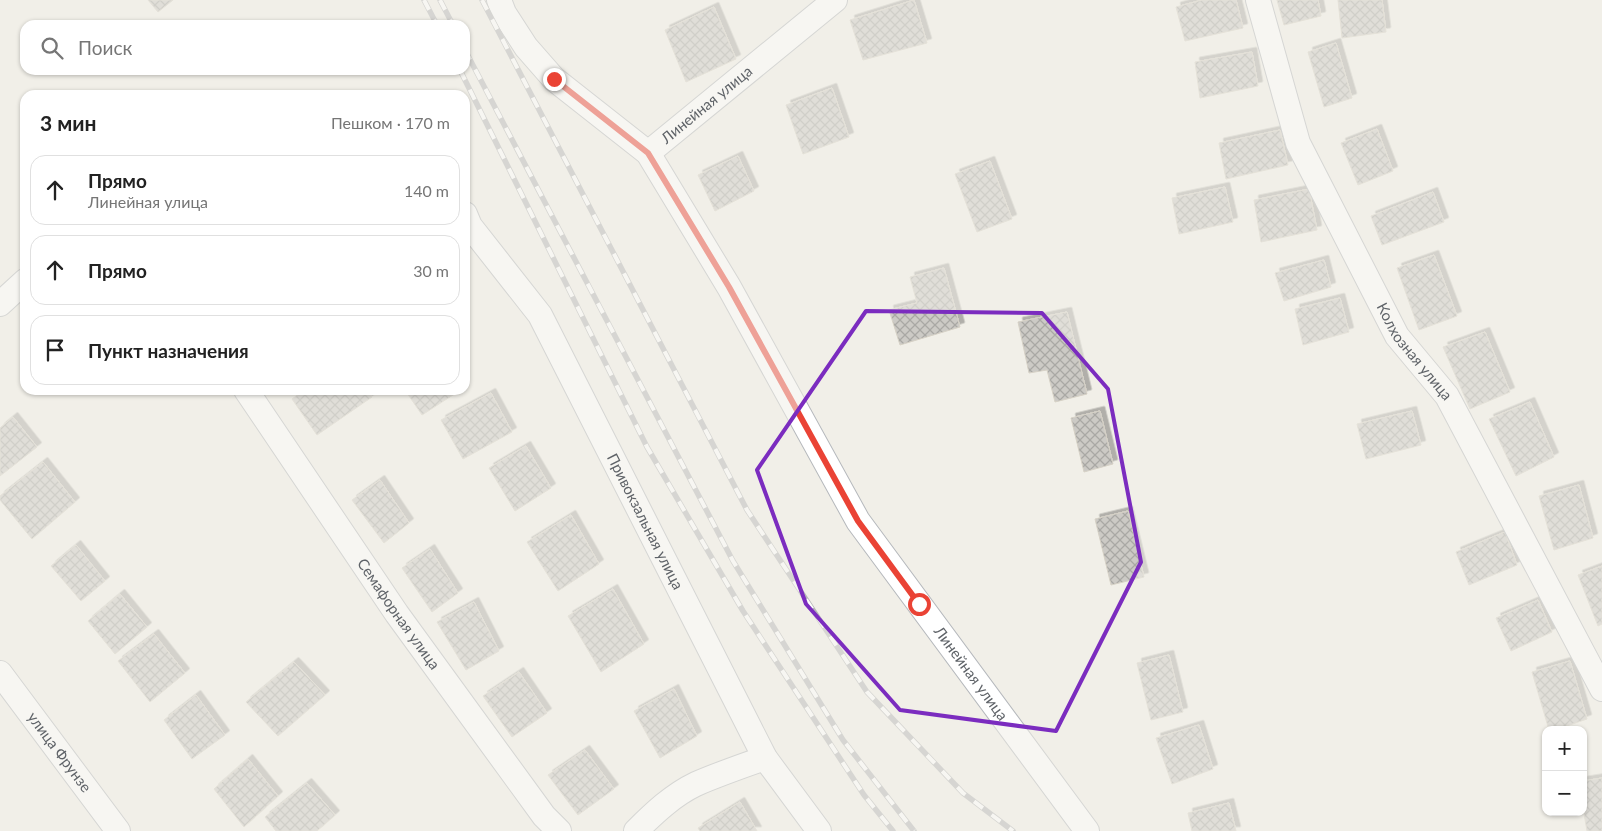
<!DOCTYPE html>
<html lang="ru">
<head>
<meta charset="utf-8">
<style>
  body { margin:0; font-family:Lato,sans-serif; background:#f2f2f2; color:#222 }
  .controls { position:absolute; right:15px; bottom:15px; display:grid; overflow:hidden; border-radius:10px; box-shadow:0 1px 4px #0004 }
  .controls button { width:45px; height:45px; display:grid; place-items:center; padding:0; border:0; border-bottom:1px solid #e0e0e0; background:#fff; color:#222; font:25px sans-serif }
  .stop { position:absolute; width:15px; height:15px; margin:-11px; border:4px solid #ea4335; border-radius:50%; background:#fff }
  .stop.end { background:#ea4335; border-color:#fff; box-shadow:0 1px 5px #0008 }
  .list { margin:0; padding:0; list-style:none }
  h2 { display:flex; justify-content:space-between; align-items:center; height:65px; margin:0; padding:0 20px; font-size:21px }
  h2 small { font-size:16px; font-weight:400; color:#767676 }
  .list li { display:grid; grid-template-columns:32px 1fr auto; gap:15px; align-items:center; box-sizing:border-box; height:70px; margin:0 10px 10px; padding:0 10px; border:1px solid #e0e0e0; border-radius:15px }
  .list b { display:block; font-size:19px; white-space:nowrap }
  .list p { margin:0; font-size:16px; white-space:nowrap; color:#767676 }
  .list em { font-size:16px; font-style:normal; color:#767676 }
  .icon { flex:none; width:28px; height:28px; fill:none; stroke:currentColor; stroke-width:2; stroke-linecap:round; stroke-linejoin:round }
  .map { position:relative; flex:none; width:1602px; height:831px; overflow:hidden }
  .search { position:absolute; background:#fff; box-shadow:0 1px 4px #0004; left:20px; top:20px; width:450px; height:55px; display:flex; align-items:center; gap:12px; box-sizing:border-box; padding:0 18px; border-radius:15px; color:#767676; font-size:19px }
  .panel { position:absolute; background:#fff; box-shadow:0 1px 4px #0004; left:20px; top:90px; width:450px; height:305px; border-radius:15px }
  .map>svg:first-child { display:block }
  .building { fill:url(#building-cross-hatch); stroke:#d6d1c6; filter:url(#shadow) }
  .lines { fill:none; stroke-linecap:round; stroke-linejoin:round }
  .minor-casing { stroke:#b5b8bc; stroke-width:26 }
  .minor { stroke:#fff; stroke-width:24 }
  .rail-casing { stroke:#b6b7b8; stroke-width:5.5 }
  .rail { stroke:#fff; stroke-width:4; stroke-dasharray:11; stroke-linecap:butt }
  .route { stroke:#ea4335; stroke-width:6 }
  .marked { fill:none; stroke:#7b2cbf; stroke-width:4; stroke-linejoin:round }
  .labels { text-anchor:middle; stroke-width:5; stroke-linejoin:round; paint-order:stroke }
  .street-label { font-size:15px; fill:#5f6368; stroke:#fff }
</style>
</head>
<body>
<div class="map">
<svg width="1602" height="831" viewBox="0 0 1602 831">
  <defs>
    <pattern id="building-cross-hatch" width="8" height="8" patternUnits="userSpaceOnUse" patternTransform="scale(1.25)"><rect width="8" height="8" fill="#cccac5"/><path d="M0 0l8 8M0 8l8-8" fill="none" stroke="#a9a8a4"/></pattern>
    <filter id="shadow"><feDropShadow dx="4.5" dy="-4.5" stdDeviation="0" flood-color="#0004"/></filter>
  </defs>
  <rect width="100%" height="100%" fill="#f1efe8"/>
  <g class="building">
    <path d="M148,0H173L158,12Z"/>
    <path d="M914,0L927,43L863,60L850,20Z"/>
    <path d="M1202,0H1236L1243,28L1185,41L1176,7Z"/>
    <path d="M1277,0H1318L1321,16L1284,25Z"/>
    <path d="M1338,0H1382L1386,32L1342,38Z"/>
    <path d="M714,7L736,59L686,82L665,30Z"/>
    <path d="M1336,43L1352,98L1324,107L1308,52Z"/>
    <path d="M1252,52L1258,86L1200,98L1195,62Z"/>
    <path d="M832,88L849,137L803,154L786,105Z"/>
    <path d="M1377,129L1393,171L1358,185L1341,143Z"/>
    <path d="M1280,130L1288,165L1226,179L1219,143Z"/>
    <path d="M738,156L754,191L715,211L698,175Z"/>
    <path d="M990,161L1012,219L977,232L955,174Z"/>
    <path d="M1225,187L1233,222L1179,234L1172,198Z"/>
    <path d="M1309,189L1317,230L1261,242L1254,200Z"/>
    <path d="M1433,192L1444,222L1382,245L1371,216Z"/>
    <path d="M1434,255L1457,316L1419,330L1397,268Z"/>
    <path d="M1324,260L1331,287L1284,301L1275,273Z"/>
    <path d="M944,268L960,327L900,345L889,310L917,303L910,277Z"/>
    <path d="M1340,298L1349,332L1303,345L1295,309Z"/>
    <path d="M1067,312L1087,394L1055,402L1047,370L1029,373L1018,322Z"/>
    <path d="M1485,332L1510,392L1470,409L1443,347Z"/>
    <path d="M305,390H367L372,397L317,435L292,399Z"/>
    <path d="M405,390H455L456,393L422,415Z"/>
    <path d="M491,393L512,432L463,459L441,420Z"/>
    <path d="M1530,402L1554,457L1516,476L1489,419Z"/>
    <path d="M1100,411L1113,464L1084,472L1071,418Z"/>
    <path d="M1412,411L1421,445L1366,459L1357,424Z"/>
    <path d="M13,417L37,447L0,476V428Z"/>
    <path d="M526,446L551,488L515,511L489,468Z"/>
    <path d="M43,462L75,502L32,539L0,500V496Z"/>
    <path d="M380,480L409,523L384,543L352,500Z"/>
    <path d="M1579,485L1593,538L1554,550L1539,496Z"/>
    <path d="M1128,511L1144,577L1111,585L1095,519Z"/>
    <path d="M571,515L599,564L558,591L527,542Z"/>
    <path d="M1505,532L1517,565L1469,585L1456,552Z"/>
    <path d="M76,545L105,581L81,601L51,566Z"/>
    <path d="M430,549L458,593L432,612L402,568Z"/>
    <path d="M1602,566V624L1598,626L1578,575Z"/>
    <path d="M613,589L644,644L601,672L568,616Z"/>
    <path d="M120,594L147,627L115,654L88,621Z"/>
    <path d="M1538,600L1552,632L1511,651L1496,618Z"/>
    <path d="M474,602L499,651L466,670L437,622Z"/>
    <path d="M154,634L185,673L150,702L118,661Z"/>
    <path d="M1169,655L1183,712L1151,720L1137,663Z"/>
    <path d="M1570,661L1587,719L1555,730H1549L1532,672Z"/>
    <path d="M294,662L325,695L278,736L246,702Z"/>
    <path d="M519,672L547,713L512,737L483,696Z"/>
    <path d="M674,689L697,736L660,758L634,711Z"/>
    <path d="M196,695L225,735L192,759L164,720Z"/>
    <path d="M1199,725L1213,769L1172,784L1156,738Z"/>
    <path d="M585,750L614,789L578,815L548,775Z"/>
    <path d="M248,759L278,796L244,827L214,789Z"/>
    <path d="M1602,778V831H1587L1583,808V781Z"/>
    <path d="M307,783L335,815L317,831H276L265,817Z"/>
    <path d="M740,802L757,831H700L698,828Z"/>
    <path d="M1229,803L1236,831H1192L1188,813Z"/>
  </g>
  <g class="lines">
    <g class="minor-casing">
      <g id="minor">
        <path id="s1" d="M499,0L504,13L526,47L554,79L648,153L729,287L858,521L1087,831"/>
        <path id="s2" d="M1258,0L1298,143L1397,336L1447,396L1602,689"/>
        <path id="s3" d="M648,153L835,0"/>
        <path id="s4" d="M465,214L470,226L540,315L765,758L819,831"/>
        <path d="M0,304L25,281"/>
        <path id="s5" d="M246,390L397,614L544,816L559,831"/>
        <path id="s6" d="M0,673L118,831"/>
        <path d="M636,831C654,813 673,795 696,784C719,774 742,766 765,758"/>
      </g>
    </g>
    <use href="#minor" class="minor"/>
    <g class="rail-casing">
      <g id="rail">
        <path d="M424,0L437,25"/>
        <path d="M440,0L453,25"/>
        <path d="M482,0L747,510L867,692L963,793L1013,831"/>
        <path d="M465,50L733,561L843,740L914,831"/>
        <path d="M460,70L647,447L743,611L864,795L893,831"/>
      </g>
    </g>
    <use href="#rail" class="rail"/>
  </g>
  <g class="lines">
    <path class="route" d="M554,79L648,153L729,287L858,521L919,604"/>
  </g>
  <path d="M0 0H1602V831H0ZM866,311L1042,313L1108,389L1141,562L1056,731L900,710L806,604L757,470Z" fill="#f1efe8" fill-opacity=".55" fill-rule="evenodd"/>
  <path class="marked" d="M866,311L1042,313L1108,389L1141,562L1056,731L900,710L806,604L757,470Z"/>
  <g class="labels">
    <g class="street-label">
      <text dy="5" stroke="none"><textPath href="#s3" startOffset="76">Линейная улица</textPath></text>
      <text dy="5" stroke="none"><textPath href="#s2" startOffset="388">Колхозная улица</textPath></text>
      <text dy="5" stroke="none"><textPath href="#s4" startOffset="358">Привокзальная улица</textPath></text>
      <text dy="5" stroke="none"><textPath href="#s5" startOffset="271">Семафорная улица</textPath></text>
      <text dy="5" stroke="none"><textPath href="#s1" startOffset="830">Линейная улица</textPath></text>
      <text dy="5" stroke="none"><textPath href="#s6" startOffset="99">улица Фрунзе</textPath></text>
    </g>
  </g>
</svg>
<div class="controls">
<button>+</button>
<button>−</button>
</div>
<div class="stop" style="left:919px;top:604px"></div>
<div class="stop end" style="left:554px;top:79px"></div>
<div class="search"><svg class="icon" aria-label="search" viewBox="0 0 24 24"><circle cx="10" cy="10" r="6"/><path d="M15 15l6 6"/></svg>Поиск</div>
<section class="panel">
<h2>3 мин<small>Пешком · 170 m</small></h2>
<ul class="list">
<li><svg class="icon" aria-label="ahead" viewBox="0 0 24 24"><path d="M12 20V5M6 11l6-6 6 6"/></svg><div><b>Прямо</b><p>Линейная улица</p></div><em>140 m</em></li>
<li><svg class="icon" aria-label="ahead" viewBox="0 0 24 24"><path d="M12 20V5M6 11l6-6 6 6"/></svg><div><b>Прямо</b></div><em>30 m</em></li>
<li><svg class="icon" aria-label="arrive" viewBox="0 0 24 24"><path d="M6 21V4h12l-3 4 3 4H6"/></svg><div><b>Пункт назначения</b></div></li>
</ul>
</section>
</div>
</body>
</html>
